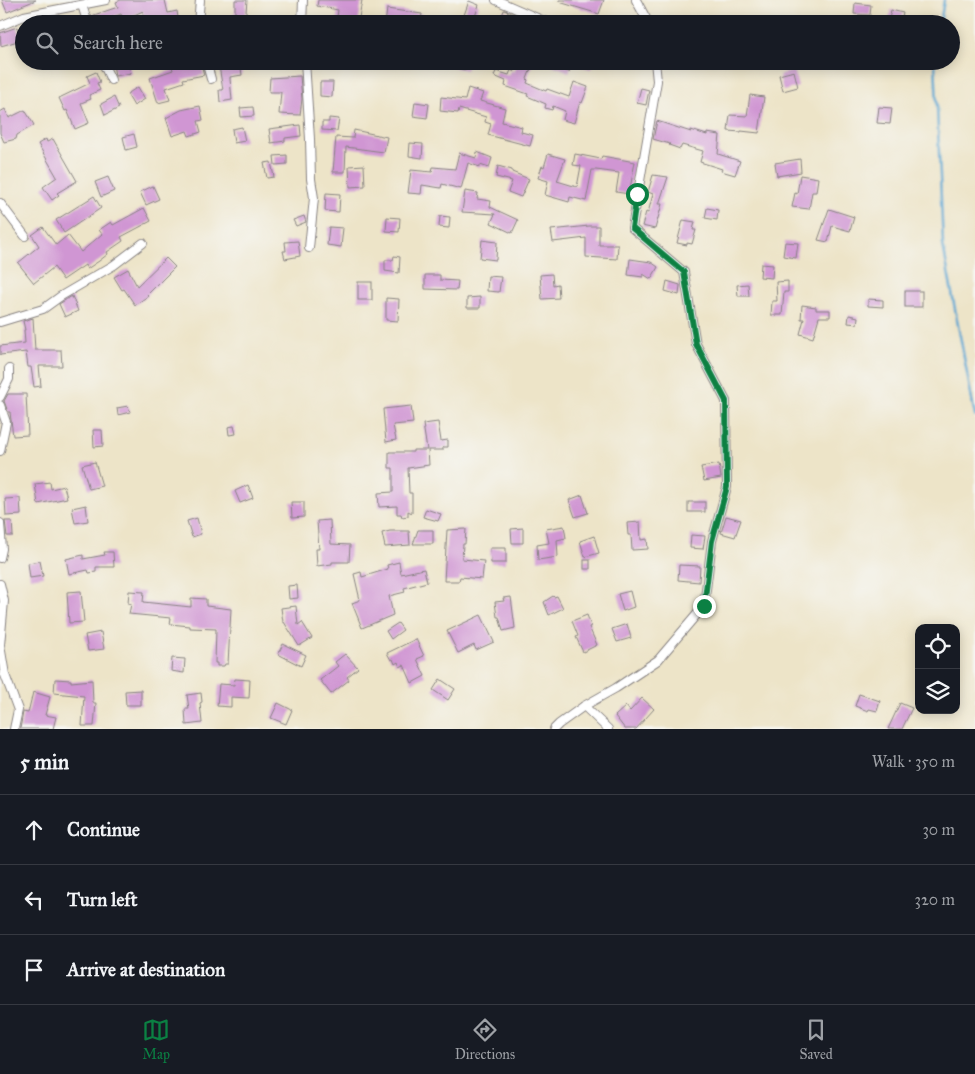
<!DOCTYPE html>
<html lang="en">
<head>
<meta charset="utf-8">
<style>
  body { margin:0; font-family:"IM FELL Great Primer",serif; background:#242831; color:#f1f3f6 }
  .controls { position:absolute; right:15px; bottom:15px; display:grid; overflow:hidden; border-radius:10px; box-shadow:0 2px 12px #0003 }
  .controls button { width:45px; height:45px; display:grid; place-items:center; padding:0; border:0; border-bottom:1px solid #363941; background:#171b24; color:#f1f3f6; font:25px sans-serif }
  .stop { position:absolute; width:15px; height:15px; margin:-11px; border:4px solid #0b8043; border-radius:50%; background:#fff }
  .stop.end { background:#0b8043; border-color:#fff; box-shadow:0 1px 5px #0008 }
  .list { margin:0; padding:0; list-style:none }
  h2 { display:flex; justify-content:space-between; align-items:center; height:65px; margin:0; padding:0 20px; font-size:21px }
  h2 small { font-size:16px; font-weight:400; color:#9ea1a6 }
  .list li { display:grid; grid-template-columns:32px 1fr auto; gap:15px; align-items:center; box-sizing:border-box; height:70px; padding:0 20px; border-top:1px solid #363941 }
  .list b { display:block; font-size:19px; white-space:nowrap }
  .list em { font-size:16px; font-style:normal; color:#9ea1a6 }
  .icon { flex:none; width:28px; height:28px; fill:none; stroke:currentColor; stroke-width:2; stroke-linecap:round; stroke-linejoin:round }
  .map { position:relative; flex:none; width:975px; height:729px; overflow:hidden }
  .search { position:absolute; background:#171b24; box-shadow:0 2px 12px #0003; left:15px; right:15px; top:15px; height:55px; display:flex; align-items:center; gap:12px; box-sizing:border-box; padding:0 18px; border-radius:28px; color:#9ea1a6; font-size:19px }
  .sheet { height:275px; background:#171b24 }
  nav { display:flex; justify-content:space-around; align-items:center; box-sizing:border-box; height:70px; border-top:1px solid #363941; background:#171b24; font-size:14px; color:#9ea1a6 }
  nav a { display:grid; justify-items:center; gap:2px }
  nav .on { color:#0b8043 }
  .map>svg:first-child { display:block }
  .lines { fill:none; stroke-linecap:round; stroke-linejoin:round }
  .stream { stroke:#58a5d1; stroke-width:2.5 }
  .building { fill:#d096d3 }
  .street-casing { stroke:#888382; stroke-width:10 }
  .street { stroke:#fff; stroke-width:8 }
  .route { stroke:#0b8043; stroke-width:6 }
</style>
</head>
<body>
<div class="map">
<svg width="975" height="729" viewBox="0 0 975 729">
  <rect width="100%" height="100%" fill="#f6f6f2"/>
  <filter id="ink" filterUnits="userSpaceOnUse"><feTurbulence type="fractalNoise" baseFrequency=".02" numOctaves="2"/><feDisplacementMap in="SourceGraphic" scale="10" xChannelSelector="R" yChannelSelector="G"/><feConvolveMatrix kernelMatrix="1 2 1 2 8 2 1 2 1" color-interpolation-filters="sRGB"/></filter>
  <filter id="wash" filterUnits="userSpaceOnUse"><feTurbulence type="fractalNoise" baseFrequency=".0096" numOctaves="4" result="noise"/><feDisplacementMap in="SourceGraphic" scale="20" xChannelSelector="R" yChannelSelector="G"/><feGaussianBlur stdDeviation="1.12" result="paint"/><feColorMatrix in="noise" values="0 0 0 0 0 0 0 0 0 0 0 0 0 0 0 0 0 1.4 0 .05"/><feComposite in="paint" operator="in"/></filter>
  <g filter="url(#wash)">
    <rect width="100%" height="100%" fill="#ede4c8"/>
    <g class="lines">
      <g class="stream">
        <path d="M940,24L944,0"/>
        <path d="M935,61L943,245L975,416"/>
      </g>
    </g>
    <g id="blocks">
      <g class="building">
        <path d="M2,0H36L7,12Z"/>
        <path d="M121,0H165L168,13L177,11L179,24H144L143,11L123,20L121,14L100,22L99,21L93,23L91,16L118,7L116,2Z"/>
        <path d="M235,0H247L245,24H231L233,14H235Z"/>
        <path d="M318,0H362L358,24H336L338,10L317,6Z"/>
        <path d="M559,0H604L599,14L559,2Z"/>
        <path d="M469,1L479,5L473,22L463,18Z"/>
        <path d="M855,3L871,5L870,15L854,14Z"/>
        <path d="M387,9L422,14L420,24H385Z"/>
        <path d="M504,10L518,16L515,24H499Z"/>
        <path d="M891,10L903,13L901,22L889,19Z"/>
        <path d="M17,27L21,40L1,46L0,33Z"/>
        <path d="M120,61H128L131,73L115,76L113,64Z"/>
        <path d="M170,61H200L204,75L183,79L184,82L166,88L170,100L158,103L150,78L173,70Z"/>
        <path d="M240,61L242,75L230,77V79L232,100L220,102L219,90H223L219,66Z"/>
        <path d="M453,61H469L466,70L452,67Z"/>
        <path d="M518,61H534L527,79L528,80L527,83L546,91L547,89L569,97L574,82L588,87L582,103L580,102L574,123L563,120L565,111L553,106L552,110L545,108L546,104L527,96L528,94L505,86L506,81L494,76L496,71L509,75L511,70L514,72Z"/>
        <path d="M543,61H593L591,69L572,64L569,72Z"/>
        <path d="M794,71L798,87L783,91L779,75Z"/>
        <path d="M96,72L100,82L97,83L100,90L89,95L91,99L81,103L89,123L75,129L67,110L65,111L59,98L90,83L87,76Z"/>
        <path d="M300,76L302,99L300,115L279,114L281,92H269L270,78Z"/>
        <path d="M320,82H333L332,97L320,96Z"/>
        <path d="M138,87L145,99L134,106L127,94Z"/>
        <path d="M468,88L483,93L480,101L505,108L502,122L522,127L521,132L533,135L530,146L488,135L491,124L485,122L486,117L459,109L458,113L440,111L441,97L465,100Z"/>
        <path d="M641,88L649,90L646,105L637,103Z"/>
        <path d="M750,95L764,97L759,133L741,131V132L728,131L730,115L747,116Z"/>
        <path d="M114,97L119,108L105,115L101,104Z"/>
        <path d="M415,102L429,104L427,118L413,116Z"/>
        <path d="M200,106L203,120L198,121L201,132L189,136L187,131L172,136L166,118L181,110Z"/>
        <path d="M253,107L254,116L241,117L240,108Z"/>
        <path d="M879,107L892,108L890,124L877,123Z"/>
        <path d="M5,109L9,118L25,110L34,125L17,135L16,139L4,142L0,133V112Z"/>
        <path d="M329,118L339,119L337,131L322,130V122H329Z"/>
        <path d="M657,121L691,132V130L707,135V133L720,135L718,154L740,161L735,175L721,171L722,169L700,162L703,151L682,145L680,149L669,145L670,144L653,139Z"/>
        <path d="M300,125L301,136L285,138V141L271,143L269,129Z"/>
        <path d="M242,127L245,141L234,143L232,129Z"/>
        <path d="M354,130L387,137L384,152L346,147L345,172H333L336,137L353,138Z"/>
        <path d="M134,134L137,147L126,150L123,137Z"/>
        <path d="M46,139L47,142L53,139L77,181L57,193L59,195L52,200L43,187L57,177L38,144Z"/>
        <path d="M410,143L423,144L422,158L409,156Z"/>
        <path d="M477,152L492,158L489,168L480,165V167L468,163L461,189L442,184L441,188L422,185L421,194L408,193L411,170L432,172L433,167L455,169L459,153L476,158Z"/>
        <path d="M548,154L565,159L557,181L577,187L581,166L573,165L575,154L601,159L602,156L635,162L629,194L616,192L619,173L596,170H592L586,201L570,197L569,202L545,195L548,181L538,178L542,166L544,167Z"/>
        <path d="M287,155V164L275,165L274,156Z"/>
        <path d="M800,159L801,172L777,176L775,163Z"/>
        <path d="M271,162L274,177L267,178L264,163Z"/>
        <path d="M364,165L365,186L350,187L349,166Z"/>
        <path d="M498,166L512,170V172L529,179L521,197L508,192L512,181L496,177Z"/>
        <path d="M653,175L668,177L659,204H662L655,229L642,226L646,212L648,213L653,194L648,192Z"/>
        <path d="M800,175L818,178L816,192H812L809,209L792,207L795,193L797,194Z"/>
        <path d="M108,177L114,191L101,197L95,182Z"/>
        <path d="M153,186L159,199L146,205L140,192Z"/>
        <path d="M465,191L478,193L477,199L491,201L490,207L518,220L512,233L491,223L495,214L462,212Z"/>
        <path d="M326,193L340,194L339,212L325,211Z"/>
        <path d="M94,196L101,208L64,233L56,220Z"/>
        <path d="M144,208L151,221L121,237L123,241L107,252L108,254L99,261L87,269L85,265L63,280L54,267L34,283L18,263L39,246L32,235L43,227L56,245L68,235L81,252L102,234L99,230L111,222L113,225Z"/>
        <path d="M707,208L718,210L717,220L705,218Z"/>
        <path d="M829,209L854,217L850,231L832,226L828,242L818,240Z"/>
        <path d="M304,216L306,222L296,226L293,220Z"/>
        <path d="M440,216L450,217L449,228L439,227Z"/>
        <path d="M387,217L400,218L399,232L386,231Z"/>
        <path d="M683,220L695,222L693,230H696L692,244L687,243V245L677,243Z"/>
        <path d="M589,226H599V245H618L617,259L586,257V238L553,242L551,230Z"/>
        <path d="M329,227L343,228L341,247L327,245Z"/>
        <path d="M482,240L497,242L496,260L480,258Z"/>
        <path d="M298,241L300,256L285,259L283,251H286L285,242Z"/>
        <path d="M785,242L798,243L796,258L783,256Z"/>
        <path d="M394,256L400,257L399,273L385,271V260H393Z"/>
        <path d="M166,258L175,267L147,295L148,296L135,305L124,289L122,290L114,277L128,269L137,286Z"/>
        <path d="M630,259L651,262L658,267L651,279L643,274V277L628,275Z"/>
        <path d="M761,264L773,265L772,278L760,277Z"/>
        <path d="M552,274L553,285L558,284L559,298L542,299L540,275Z"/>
        <path d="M425,275H440V280L458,281L457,290L425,289Z"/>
        <path d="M488,276L501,277L499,292L487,291Z"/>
        <path d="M667,281L680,285L679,295L665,291Z"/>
        <path d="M788,281V292H784L782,315H771L772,301H777L776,282Z"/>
        <rect x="358" y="282" width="14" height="18"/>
        <path d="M748,284L749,296H738L737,285Z"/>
        <rect x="905" y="291" width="17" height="16"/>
        <path d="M72,296L78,311L65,317L59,304Z"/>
        <path d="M480,297V308H467V298Z"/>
        <path d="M386,298L399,299L398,321L386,320Z"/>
        <path d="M868,299L883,300V307L868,306Z"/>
        <path d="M802,305L816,307V310H830V317H819L813,338L800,334L804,319H801Z"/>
        <path d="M849,315L858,317L857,324L848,323Z"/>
        <path d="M33,318L35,350H61L62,366H39L41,386L34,387L31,367H28L26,352L0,355V346L25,343L24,330H25L23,321Z"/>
        <path d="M8,394H26L28,435L13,436L10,412H8L4,401Z"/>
        <path d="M128,406L130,412L118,415L117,408Z"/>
        <path d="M411,406L413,423L393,425L396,440L386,442L383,409Z"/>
        <path d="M438,422L441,441L448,440V447H443V450H428L429,465L408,468L409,493H412V513L408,511V516L402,517L401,514H397V506L379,507L378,493L393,492V468H389V452H413V450H427L423,424Z"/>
        <path d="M234,426L236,434L229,435L228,427Z"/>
        <path d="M93,430H102L103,446L94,447Z"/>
        <path d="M95,462L102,486L89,489L82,465Z"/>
        <path d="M719,464L721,478L704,481L701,467Z"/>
        <path d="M50,482L51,489L64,486L67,498L38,504L35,484Z"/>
        <path d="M248,485L253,498L240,503L235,491Z"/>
        <path d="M582,495L588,513L575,517L569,500Z"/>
        <path d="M20,498L21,515L6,516L5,499Z"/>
        <path d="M291,502H304V517L292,518Z"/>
        <rect x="688" y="502" width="17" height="10"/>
        <path d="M86,505L88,521L75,523L72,508Z"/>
        <path d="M426,509L441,514L438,521L423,517Z"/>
        <path d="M726,516L741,520L735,537L721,533Z"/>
        <path d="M197,518L201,534L192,537L187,521Z"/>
        <path d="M330,520L331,544L350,545L349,562H332V564L317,566L316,549H319L317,521Z"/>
        <path d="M5,521H12L13,536H7Z"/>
        <path d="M640,522L641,540L647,539L648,549L632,550L631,535H628L627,523Z"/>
        <path d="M564,526L566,538L557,540L558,557L538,560L537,545L549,543L546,529Z"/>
        <path d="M523,528V543H512L511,529Z"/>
        <path d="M466,529L465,544H463L462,559L484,561L482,579L460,577L459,581H444L447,530Z"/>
        <path d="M418,530H433V544H413Z"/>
        <path d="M390,531H409L410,545L385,547L382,533Z"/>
        <path d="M691,535L705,536L703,549L690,548Z"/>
        <path d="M594,536L599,553L585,557L580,541Z"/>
        <path d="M490,548H506V563H491Z"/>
        <path d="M104,552H113L114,567H96V572L89,573L88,570L69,574L66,559L83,555V559L105,555Z"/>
        <rect x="584" y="560" width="6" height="9"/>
        <path d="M40,561L43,576L30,578L28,563Z"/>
        <path d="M399,562L401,574L424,569L427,582L404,588L405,592L389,596L393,615L362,628L352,603L360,600L354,574L361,572L362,577L388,569L387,565Z"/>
        <path d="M679,565L700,566L699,582L678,580Z"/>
        <path d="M297,585L298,598L289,599L288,586Z"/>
        <path d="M81,591L84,622L69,623L67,592Z"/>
        <path d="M129,591L144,592L143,602L191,607V598L206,599V606L231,609L228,664H225L224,666H217V663H215L216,629L190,628V626L170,624L171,618L129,614L131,604H128Z"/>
        <path d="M630,591L634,607L623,611L618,594Z"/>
        <path d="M553,596L554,597L557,596L563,608L549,615L544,602Z"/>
        <path d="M511,597L515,628L503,631L499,617H497L495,602L504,601L503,598Z"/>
        <path d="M296,606L298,625L302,622L312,638L299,646L284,622H283L281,608Z"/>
        <path d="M481,615L494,642L476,650L474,645L458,653L447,631Z"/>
        <path d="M587,615L591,626L589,627L597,645L583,652L576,637L578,636L572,621Z"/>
        <path d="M398,623L403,630L391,639L386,631Z"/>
        <path d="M627,624L631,638L617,642L612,629Z"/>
        <path d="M101,632L104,649L88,651L85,635Z"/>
        <path d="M416,639L424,656L417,659L425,676L412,683L404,665L400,667L398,662L395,664L393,659L391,660L387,653Z"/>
        <path d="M283,644L306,655L301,666L278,654Z"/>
        <path d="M345,654L358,668L347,677L349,680L331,694L320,680L338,666L335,662Z"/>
        <path d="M172,658L185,659L184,673L171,671Z"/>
        <path d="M55,679L71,680V682L92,680L93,703H96L94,726H82L84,696L54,693Z"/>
        <path d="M235,679L250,680L249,698L231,697V707L217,706L219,684L234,685Z"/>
        <path d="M440,679L455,689L448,700L433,690Z"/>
        <path d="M141,690V705H126L125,691Z"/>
        <path d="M33,692L50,697L45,715L56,717L53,729H20L23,712L28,713Z"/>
        <path d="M201,693L202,702L200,703L202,723L186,725L185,709H189L187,695Z"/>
        <path d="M859,694L880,701L877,711L869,709L868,711L855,706Z"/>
        <path d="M642,698L654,709L636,729H625L615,716L626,706L630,711Z"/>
        <path d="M278,703L292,710L286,724L271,718Z"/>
        <path d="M900,703L912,708L902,729H888Z"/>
      </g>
    </g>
  </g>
  <g filter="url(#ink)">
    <use href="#blocks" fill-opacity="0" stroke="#888382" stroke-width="1"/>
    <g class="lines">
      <g class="street-casing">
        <g id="street">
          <path d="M496,0L551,24"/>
          <path d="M636,0L649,24"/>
          <path d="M82,5L88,24"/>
          <path d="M198,24L200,0"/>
          <path d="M302,24L303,0"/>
          <path d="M0,26L24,16L106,0"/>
          <path d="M102,61L111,80"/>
          <path d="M206,61L211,79"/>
          <path d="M305,61L310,139L311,179L314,198L309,248"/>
          <path d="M0,203L25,236"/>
          <path d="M0,322L43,309L61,296L114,265L143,243"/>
          <path d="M0,397L9,379V369"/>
          <path d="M0,405L6,422L0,451"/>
          <path d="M0,523L2,549L0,558"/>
          <path d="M0,584L4,601L0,645L5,675L18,710L14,729"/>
          <path d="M584,706L608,729"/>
          <path d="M554,729L559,724L584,706L616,688L658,660L704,606L712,541L727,487L726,401L696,344L684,272L632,228L657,81L655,61"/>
        </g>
      </g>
      <use href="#street" class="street"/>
    </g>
  </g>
  <g class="lines" filter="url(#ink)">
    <path class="route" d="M637,194L632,228L684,272L696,344L726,401L727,487L712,541L704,606"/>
  </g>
</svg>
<div class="controls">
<button><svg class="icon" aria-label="locate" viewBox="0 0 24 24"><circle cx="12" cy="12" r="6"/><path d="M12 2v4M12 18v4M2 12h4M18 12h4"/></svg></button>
<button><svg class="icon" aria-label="layers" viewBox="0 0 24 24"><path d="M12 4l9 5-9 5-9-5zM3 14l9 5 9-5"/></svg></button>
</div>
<div class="stop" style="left:637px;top:194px"></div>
<div class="stop end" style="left:704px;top:606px"></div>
<div class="search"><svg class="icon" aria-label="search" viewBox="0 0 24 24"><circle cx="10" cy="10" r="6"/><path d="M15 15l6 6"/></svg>Search here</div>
</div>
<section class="sheet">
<h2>5 min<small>Walk · 350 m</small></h2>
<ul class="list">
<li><svg class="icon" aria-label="ahead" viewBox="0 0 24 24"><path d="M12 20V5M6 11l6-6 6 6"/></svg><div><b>Continue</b></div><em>30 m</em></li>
<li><svg class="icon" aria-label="left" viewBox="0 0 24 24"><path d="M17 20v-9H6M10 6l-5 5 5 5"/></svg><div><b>Turn left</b></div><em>320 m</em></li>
<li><svg class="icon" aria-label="arrive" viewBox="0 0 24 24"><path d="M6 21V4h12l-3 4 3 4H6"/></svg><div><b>Arrive at destination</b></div></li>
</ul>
</section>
<nav>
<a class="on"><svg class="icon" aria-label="map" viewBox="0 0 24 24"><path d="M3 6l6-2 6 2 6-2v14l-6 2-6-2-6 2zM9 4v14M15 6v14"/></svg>Map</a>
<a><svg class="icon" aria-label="directions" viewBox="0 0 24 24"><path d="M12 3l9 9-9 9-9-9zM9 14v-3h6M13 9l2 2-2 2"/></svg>Directions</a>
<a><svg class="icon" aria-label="saved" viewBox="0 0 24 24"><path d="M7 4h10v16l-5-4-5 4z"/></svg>Saved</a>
</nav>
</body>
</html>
